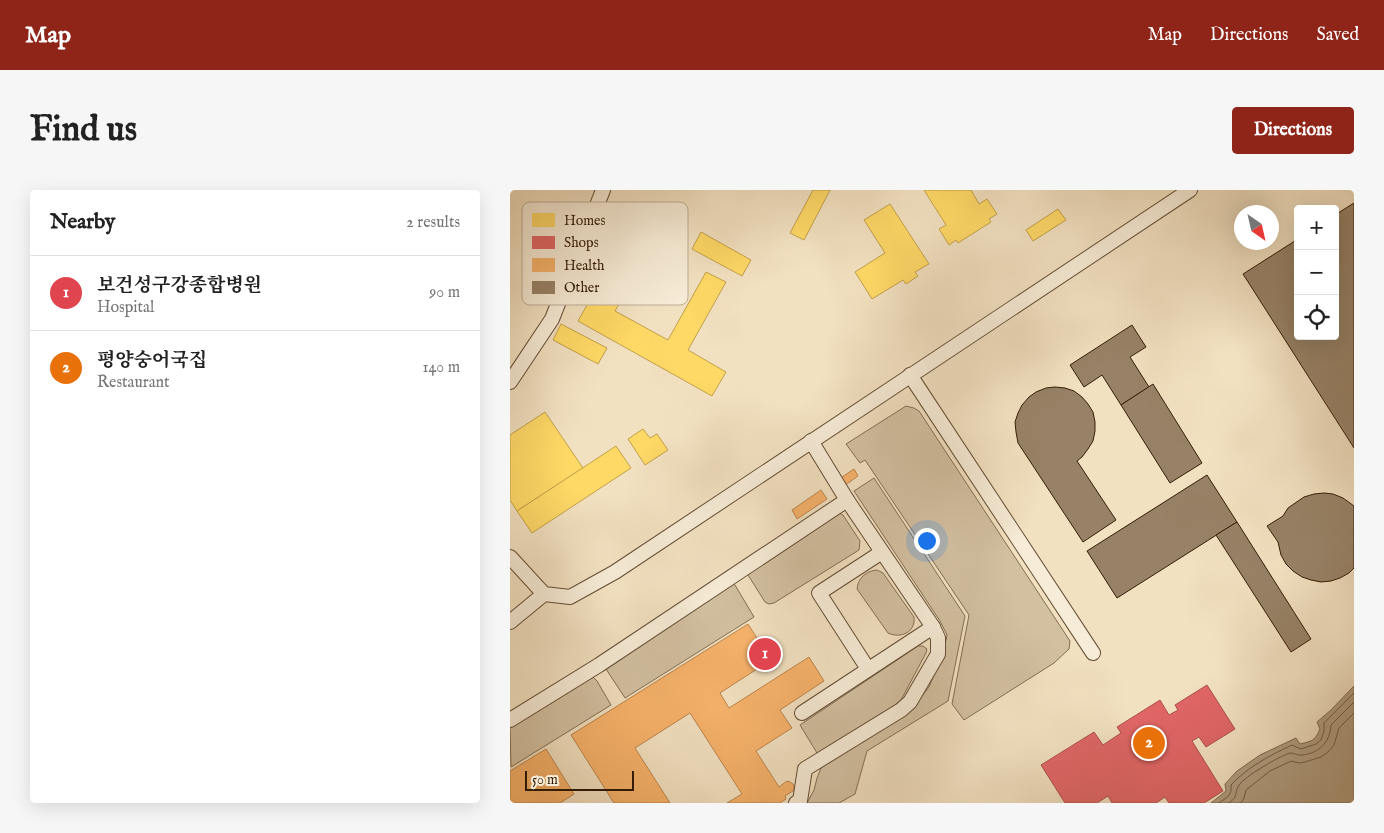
<!DOCTYPE html>
<html lang="en">
<head>
<meta charset="utf-8">
<style>
  body { margin:0; font-family:"IM FELL English","Noto Serif KR",serif; background:#f6f6f6; color:#222 }
  .controls { position:absolute; right:15px; top:15px; display:grid; overflow:hidden; border-radius:5px; box-shadow:0 5px 20px #0002 }
  .controls button { width:45px; height:45px; display:grid; place-items:center; padding:0; border:0; border-bottom:1px solid #e0e0e0; background:#fff; color:#222; font:25px sans-serif }
  .compass { position:absolute; left:724px; top:15px; width:45px; height:45px; border-radius:50%; background:#fff; box-shadow:0 5px 20px #0002; rotate:146deg }
  .scale { position:absolute; left:15px; bottom:12px; width:109px; box-sizing:border-box; padding-left:5px; border:2px solid #341c05; border-top:0; font-size:14px; line-height:18px; white-space:nowrap; color:#341c05; -webkit-text-stroke:4px #f7ecd7; paint-order:stroke }
  .you { position:absolute; left:416px; top:350px; width:18px; height:18px; margin:-12px; border:4px solid #fff; border-radius:50%; background:#1a73e8; box-shadow:0 0 0 8px #1a73e833 }
  .badge { display:grid; place-items:center; width:32px; height:32px; border-radius:50%; background:#8f2418; color:#fff; font-size:16px; font-weight:700 }
  .pin { position:absolute; translate:-50% -50%; border:2px solid #fff; box-shadow:0 1px 5px #0006 }
  .list { margin:0; padding:0; list-style:none }
  h2 { display:flex; justify-content:space-between; align-items:center; height:65px; margin:0; padding:0 20px; font-size:21px }
  h2 small { font-size:16px; font-weight:400; color:#767676 }
  .list li { display:grid; grid-template-columns:32px 1fr auto; gap:15px; align-items:center; box-sizing:border-box; height:75px; padding:0 20px; border-top:1px solid #e0e0e0 }
  .list b { display:block; font-size:19px; white-space:nowrap }
  .list p { margin:0; font-size:16px; white-space:nowrap; color:#767676 }
  .list em { font-size:16px; font-style:normal; color:#767676 }
  .icon { flex:none; width:28px; height:28px; fill:none; stroke:currentColor; stroke-width:2; stroke-linecap:round; stroke-linejoin:round }
  .map { position:relative; flex:none; width:844px; height:613px; overflow:hidden; border-radius:5px }
  header { display:flex; align-items:center; gap:30px; box-sizing:border-box; height:70px; padding:0 25px; background:#8f2418; color:#fff }
  header strong { font-size:24px }
  nav { display:flex; gap:28px; margin-inline-start:auto; font-size:18px }
  .intro { display:flex; align-items:center; justify-content:space-between; box-sizing:border-box; height:120px; padding:0 30px }
  h1 { margin:0; font-size:35px }
  .button { padding:12px 22px; border-radius:5px; background:#8f2418; color:#fff; font-size:18px; font-weight:700 }
  main { display:flex; gap:30px; padding:0 30px }
  aside { flex:1; background:#fff; border-radius:5px; box-shadow:0 5px 20px #0002 }
  .map>svg:first-child { display:block }
  .green { fill:#d2c0a1; stroke:#836e53 }
  .water { fill:#b19e81; stroke:#7f6a4f }
  .homes { fill:#ffd966; stroke:#c2a049 }
  .shops { fill:#e06666; stroke:#ac5049 }
  .health { fill:#f6b26b; stroke:#bc854c }
  .lines { fill:none; stroke-linecap:round; stroke-linejoin:round }
  .shore { stroke:#725d43; stroke-width:1 }
  .building { fill:#978267; stroke:#341c05 }
  .minor-casing { stroke:#644d34; stroke-width:16 }
  .minor { stroke:#f7ecd7; stroke-width:14 }
  .key { fill:#f7ecd7; stroke:#bcae98; stroke-width:1 }
  .key-label { font-size:14px; fill:#341c05 }
</style>
</head>
<body>
<header>
<strong>Map</strong>
<nav><a>Map</a><a>Directions</a><a>Saved</a></nav>
</header>
<div class="intro"><h1>Find us</h1><a class="button">Directions</a></div>
<main>
<aside>
<h2>Nearby<small>2 results</small></h2>
<ul class="list">
<li><span class="badge" style="background:#e0444e">1</span><div><b>보건성구강종합병원</b><p>Hospital</p></div><em>90 m</em></li>
<li><span class="badge" style="background:#e8710a">2</span><div><b>평양숭어국집</b><p>Restaurant</p></div><em>140 m</em></li>
</ul>
</aside>
<div class="map">
<svg width="844" height="613" viewBox="0 0 844 613">
  <rect width="100%" height="100%" fill="#f2e1c1"/>
  <filter id="stains"><feTurbulence type="fractalNoise" baseFrequency=".004" numOctaves="4"/><feColorMatrix values="0 0 0 0 .2 0 0 0 0 .09 0 0 0 0 .02 0 0 0 .5 -.17"/></filter>
  <radialGradient id="worn" r=".72"><stop offset=".6" stop-color="#630" stop-opacity="0"/><stop offset="1" stop-color="#630" stop-opacity=".3"/></radialGradient>
  <g class="green">
    <path d="M396,216L404,218L409,221L560,451L559,459L544,473L454,530L442,514L459,425L355,270L350,273L336,254Z"/>
    <path d="M364,288L455,426L438,511L357,561L345,604L329,613H297L304,600L307,588L314,571L404,516L419,497L434,460L437,445L430,431L344,301Z"/>
    <path d="M329,323L333,325L350,351L349,360L264,413L259,414L255,412L238,385V381Z"/>
    <path d="M367,380L373,383L404,427C406,442 391,449 378,443L347,399C348,388 356,381 367,380Z"/>
    <path d="M221,393L225,395L244,427L115,508L96,479V474Z"/>
    <path d="M408,456H413L417,459L416,463L391,510L385,515L307,563L290,535Z"/>
    <path d="M82,486L87,491L101,515L1,577L0,535Z"/>
  </g>
  <path class="water" d="M844,496V613H701L716,601L715,594L727,581L750,565L786,548L790,554C802,551 805,551 810,539L807,532L821,520Z"/>
  <g class="homes">
    <path d="M303,0H320L294,50L280,43Z"/>
    <path d="M414,0H461L469,14L477,9L487,24L479,29L481,32L448,53L446,50L439,55L429,39L436,35Z"/>
    <path d="M134,14L174,36L164,54L148,44L105,121L158,150L196,82L216,92L178,160L216,182L202,206L68,131Z"/>
    <path d="M380,14L419,74L405,82L408,86L396,94L393,90L362,109L345,82L375,63L354,30Z"/>
    <path d="M548,19L556,30L523,51L516,40Z"/>
    <path d="M191,42L241,70L232,86L182,59Z"/>
    <path d="M51,134L97,158L88,174L43,150Z"/>
    <path d="M35,222L73,278L7,321L0,310V245Z"/>
    <path d="M133,239L140,248L147,244L158,260L135,275L118,249Z"/>
    <path d="M106,256L121,278L22,343L7,321Z"/>
  </g>
  <path class="shops" d="M697,495L725,539L696,557L689,547L682,551L713,601L694,613H659L655,607L646,613H602L598,606L587,613H555L531,575L584,542L593,555L611,543L607,537L650,510L659,525L668,520L665,515Z"/>
  <g class="health">
    <path d="M344,279L348,286L334,296L329,289Z"/>
    <path d="M311,300L317,309L287,329L282,320Z"/>
    <path d="M238,434L261,470L210,503L219,518L299,467L314,491L270,520L282,538L246,561L269,597L277,591L280,592L283,594L284,597L283,601L275,606L276,609L270,613H217L232,604L180,523L125,558L160,613H104L61,545Z"/>
    <path d="M36,559L64,604L50,613H0V581Z"/>
  </g>
  <g class="lines">
    <g class="shore">
      <path d="M709,613C717,607 722,606 721,595C739,576 759,566 782,555L791,559L806,554L811,550L814,541V533L844,503"/>
      <path d="M719,613C729,606 724,604 728,597C731,590 749,579 756,575C759,573 777,563 781,563C784,563 788,566 792,565C810,563 820,552 821,535L844,512"/>
      <path d="M731,613L734,608L736,600L760,581L781,571L789,573L795,572L811,567L818,562L824,555L829,538L844,523"/>
    </g>
  </g>
  <g class="building">
    <path d="M844,13V258L733,84L788,49V146H825V25Z"/>
    <path d="M622,135L636,157L620,167L639,197L611,215L592,185L574,197L560,175Z"/>
    <path d="M643,194L692,273L660,293L611,215Z"/>
    <path d="M545,197L555,198L564,201L572,207L578,214L583,222L585,232V241L583,251L578,259L572,267L567,271L606,330L573,352L508,253L506,242L505,232L508,223L512,215L519,207L526,202L536,198Z"/>
    <path d="M697,285L727,332L607,408L577,361Z"/>
    <path d="M814,303L823,304L833,308L844,316V378L839,383L830,388L821,391L811,392L801,390L792,387L783,381L776,374L771,365L768,352L757,336L773,326L778,318L794,307L804,304Z"/>
    <path d="M727,332L801,449L781,462L706,345Z"/>
  </g>
  <g class="lines">
    <g class="minor-casing">
      <g id="minor">
        <path d="M400,185L583,463"/>
        <path d="M0,192L42,129L93,0"/>
        <path d="M0,367L34,404L60,407L105,382L680,0"/>
        <path d="M0,432L34,404"/>
        <path d="M358,479L309,403L372,362"/>
        <path d="M292,523L423,437L337,310"/>
        <path d="M0,530L89,475L337,310L301,251"/>
        <path d="M286,613L290,611L295,579L391,520L400,512L428,464V448L423,437"/>
      </g>
    </g>
    <use href="#minor" class="minor"/>
  </g>
  <rect x="12" y="12" width="166" height="103" rx="8" class="key"/>
  <rect x="22" y="23" width="23" height="14" fill="#ffd966"/>
  <rect x="22" y="46" width="23" height="13" fill="#e06666"/>
  <rect x="22" y="68" width="23" height="14" fill="#f6b26b"/>
  <rect x="22" y="91" width="23" height="13" fill="#978267"/>
  <g class="key-label">
    <text x="54" y="35">Homes</text>
    <text x="54" y="57">Shops</text>
    <text x="54" y="80">Health</text>
    <text x="54" y="102">Other</text>
  </g>
  <rect width="100%" height="100%" filter="url(#stains)"/>
  <rect width="100%" height="100%" fill="url(#worn)"/>
</svg>
<div class="controls">
<button>+</button>
<button>−</button>
<button><svg class="icon" aria-label="locate" viewBox="0 0 24 24"><circle cx="12" cy="12" r="6"/><path d="M12 2v4M12 18v4M2 12h4M18 12h4"/></svg></button>
</div>
<svg class="compass" viewBox="-18 -18 36 36"><path d="M0-13l5 13h-10z" fill="#e53935"/><path d="M0 13l5-13h-10z" fill="#767676"/></svg>
<div class="scale">50 m</div>
<div class="you"></div>
<div class="pin badge" style="left:255px;top:464px;background:#e0444e">1</div>
<div class="pin badge" style="left:639px;top:553px;background:#e8710a">2</div>
</div>
</main>
</body>
</html>
